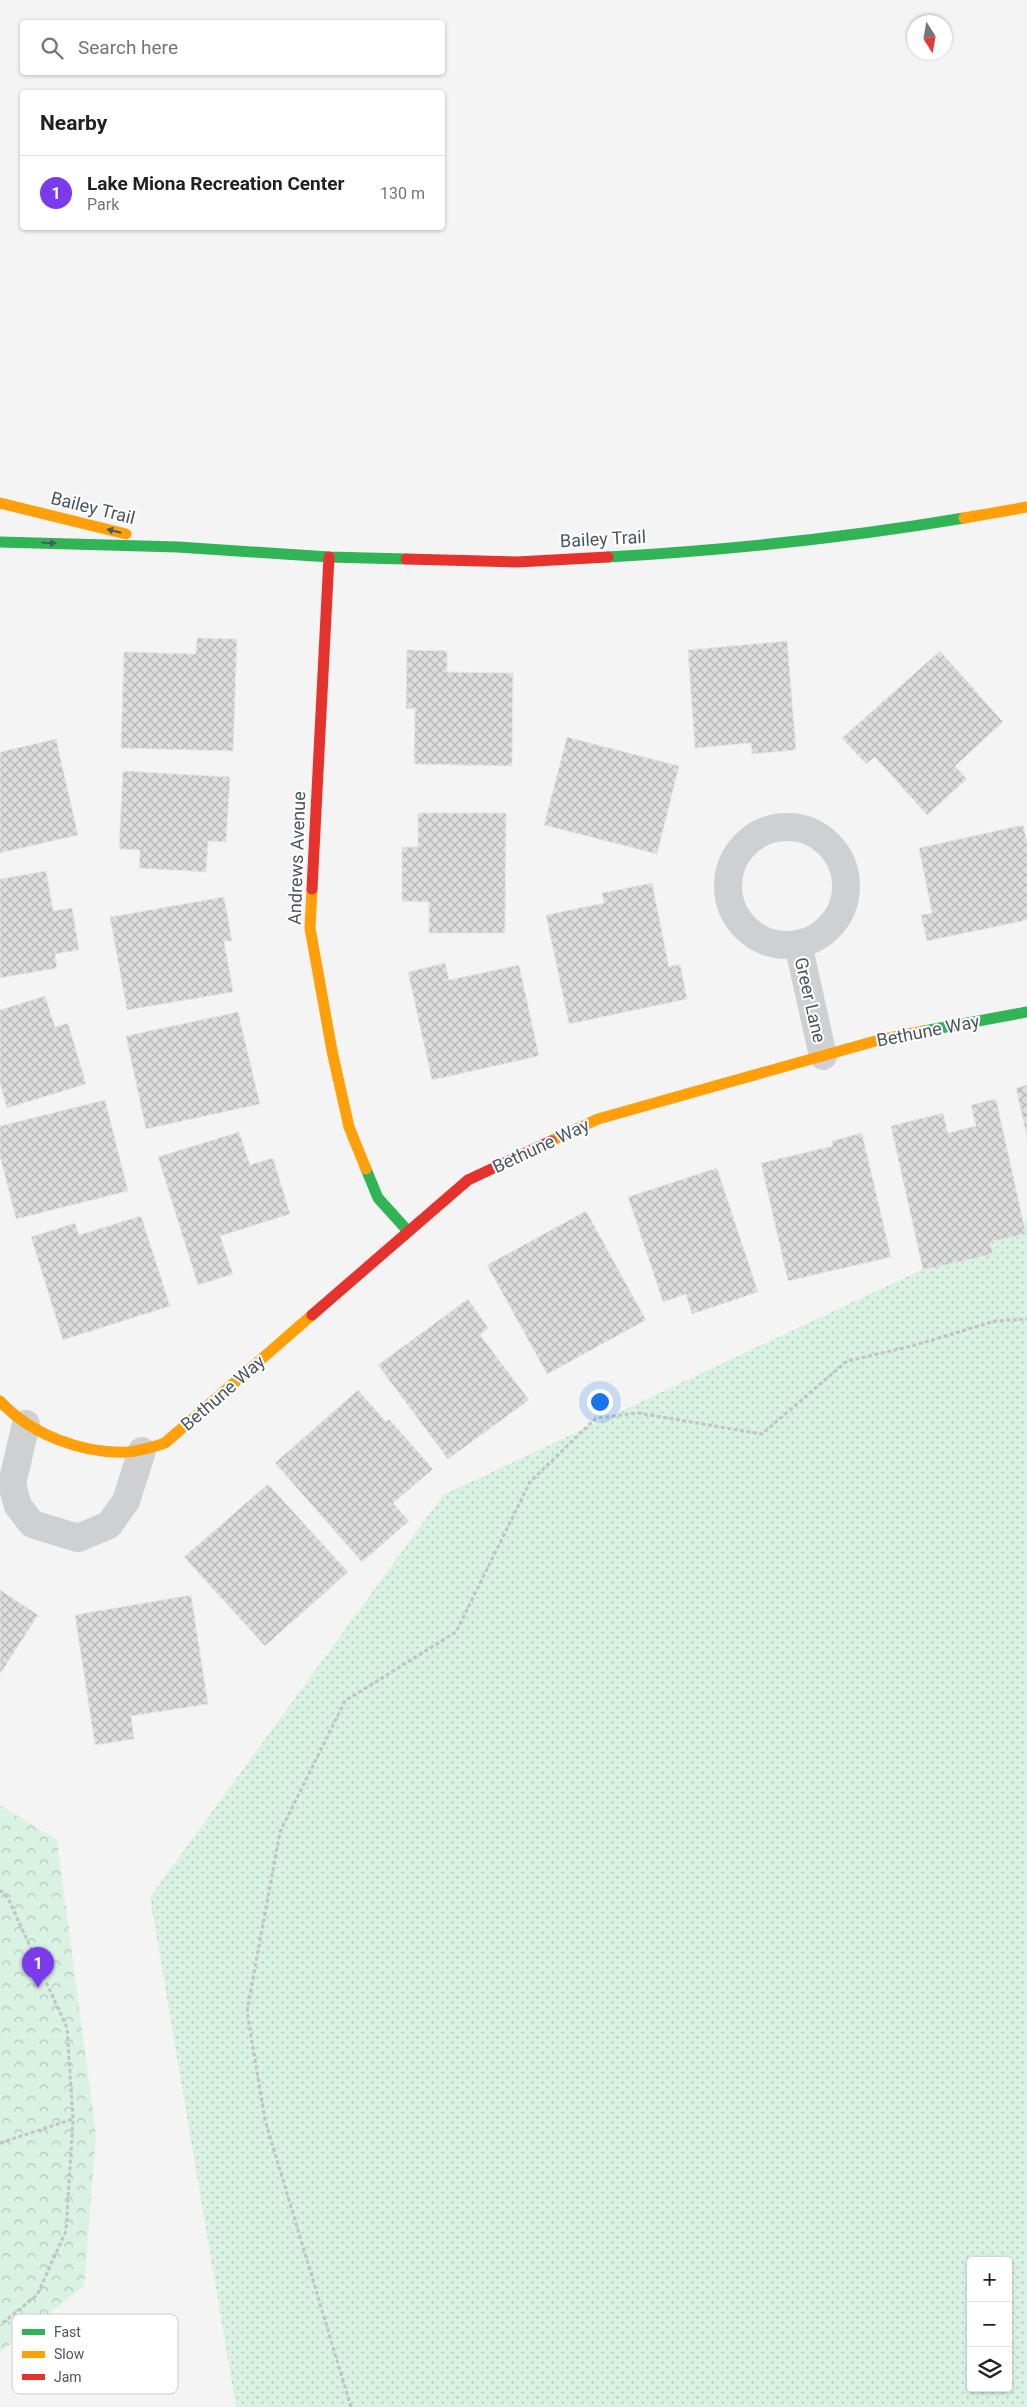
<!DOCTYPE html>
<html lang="en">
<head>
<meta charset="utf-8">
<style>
  body { margin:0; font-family:Roboto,sans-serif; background:#f6f6f6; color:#202124 }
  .controls { position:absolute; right:15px; bottom:15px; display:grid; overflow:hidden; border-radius:5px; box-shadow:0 1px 4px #0004 }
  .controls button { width:45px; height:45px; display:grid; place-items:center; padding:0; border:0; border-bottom:1px solid #e0e0e0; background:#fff; color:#202124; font:25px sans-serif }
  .compass { position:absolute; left:907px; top:15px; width:45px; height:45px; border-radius:50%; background:#fff; box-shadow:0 1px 4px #0004; rotate:169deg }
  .you { position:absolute; left:599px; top:1401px; width:18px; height:18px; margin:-12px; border:4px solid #fff; border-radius:50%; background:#1a73e8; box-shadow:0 0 0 8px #1a73e833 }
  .badge { display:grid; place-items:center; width:32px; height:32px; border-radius:50%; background:#7c3aed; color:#fff; font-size:16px; font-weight:700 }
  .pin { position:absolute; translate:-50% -41px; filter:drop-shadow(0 1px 2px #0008) }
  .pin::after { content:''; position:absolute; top:26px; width:18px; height:15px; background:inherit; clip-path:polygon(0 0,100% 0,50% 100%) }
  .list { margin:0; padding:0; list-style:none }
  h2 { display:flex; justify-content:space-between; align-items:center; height:65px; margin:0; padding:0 20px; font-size:21px }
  h2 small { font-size:16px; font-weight:400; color:#757577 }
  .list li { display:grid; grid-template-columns:32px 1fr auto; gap:15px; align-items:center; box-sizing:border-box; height:75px; padding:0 20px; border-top:1px solid #e0e0e0 }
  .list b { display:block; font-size:19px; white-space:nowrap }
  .list p { margin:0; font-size:16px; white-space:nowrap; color:#757577 }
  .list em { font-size:16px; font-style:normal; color:#757577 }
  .icon { flex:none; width:28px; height:28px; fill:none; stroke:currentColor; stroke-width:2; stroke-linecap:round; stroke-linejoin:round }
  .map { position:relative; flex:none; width:1027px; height:2407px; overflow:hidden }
  .search { position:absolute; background:#fff; box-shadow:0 1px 4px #0004; left:20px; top:20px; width:425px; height:55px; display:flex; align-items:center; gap:12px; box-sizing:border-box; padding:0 18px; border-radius:5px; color:#757577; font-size:19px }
  .panel { position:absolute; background:#fff; box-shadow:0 1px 4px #0004; left:20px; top:90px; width:425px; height:140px; border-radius:5px }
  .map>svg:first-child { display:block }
  .grass { fill:url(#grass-dots); fill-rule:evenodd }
  .forest { fill:url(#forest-crowns) }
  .building { fill:url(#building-cross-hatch); stroke:#e5e6e7 }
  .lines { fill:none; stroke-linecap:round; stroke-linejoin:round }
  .path { stroke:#bcc7c4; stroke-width:3; stroke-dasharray:4 2.5; stroke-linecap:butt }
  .street { stroke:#ced0d2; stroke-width:28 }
  .fast { stroke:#30b455; stroke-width:11 }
  .slow { stroke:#ff9f0a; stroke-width:11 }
  .jam { stroke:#e5322d; stroke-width:11 }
  .oneway { fill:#495b60 }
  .labels { text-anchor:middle; stroke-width:4; stroke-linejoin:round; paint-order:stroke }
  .street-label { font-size:18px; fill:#4a5661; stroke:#fff }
  .key { fill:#fff; stroke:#c9ccd0; stroke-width:1 }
  .key-label { font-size:14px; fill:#4a5661 }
</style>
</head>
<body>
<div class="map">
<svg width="1027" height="2407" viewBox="0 0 1027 2407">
  <defs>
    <pattern id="grass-dots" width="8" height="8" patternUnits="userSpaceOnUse" patternTransform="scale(1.25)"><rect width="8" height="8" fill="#d9f2e3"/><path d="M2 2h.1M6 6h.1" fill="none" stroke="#b2c7bb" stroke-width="1.8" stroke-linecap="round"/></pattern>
    <pattern id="forest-crowns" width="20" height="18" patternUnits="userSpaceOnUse" patternTransform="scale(1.25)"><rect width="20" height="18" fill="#d9f2e3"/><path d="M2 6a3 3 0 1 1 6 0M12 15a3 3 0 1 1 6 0" fill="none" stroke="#b2c7bb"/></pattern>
    <pattern id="building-cross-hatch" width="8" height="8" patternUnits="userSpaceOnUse" patternTransform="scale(1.25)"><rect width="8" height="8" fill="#ddddde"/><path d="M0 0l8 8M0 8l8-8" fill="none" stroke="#b5b6b7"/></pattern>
  </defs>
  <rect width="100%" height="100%" fill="#f4f4f4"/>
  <path class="grass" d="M1027,1220V2407H236L150,1897L443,1495ZM971,2261H1008V2388H971Z"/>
  <path class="forest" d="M0,1805L57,1840L96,2135L84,2286L0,2352Z"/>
  <g class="building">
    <path d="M197,638L237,639L233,751L121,748L124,652L196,654Z"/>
    <path d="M787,641L796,750L752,754L751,743L695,748L688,650Z"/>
    <path d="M407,650L447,651V672L513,673L512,766L414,764L415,708L406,709Z"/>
    <path d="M940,651L1003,722L955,766L967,779L927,815L875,757L866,764L842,738Z"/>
    <path d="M567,737L679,766L657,854L544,825Z"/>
    <path d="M56,739L78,835L0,853V752Z"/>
    <path d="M123,771L230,777L226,842L208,841L206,872L139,868L140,850L119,849Z"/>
    <path d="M418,813H506L505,933H429V902L402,901V847H418Z"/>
    <path d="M1023,825L1027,842V920L927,941L921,915L932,913L919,848Z"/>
    <path d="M46,871L53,911L72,908L79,950L55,954L57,968L0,978V879Z"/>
    <path d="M652,883L669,967L680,964L687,999L569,1024L546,915L604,903L602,893Z"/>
    <path d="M224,897L232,941H224L233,992L127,1010L110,917Z"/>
    <path d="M445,963L449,980L519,965L539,1056L432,1080L408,972Z"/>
    <path d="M45,996L55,1027L68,1023L86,1084L7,1108L0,1083V1010Z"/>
    <path d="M238,1012L260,1104L146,1129L126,1036Z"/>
    <path d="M1027,1085V1137L1016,1088Z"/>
    <path d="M996,1099L1026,1234L990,1242L993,1254L923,1270L891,1126L943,1113L948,1133L976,1126L971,1105Z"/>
    <path d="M105,1100L128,1191L16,1219L0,1156V1126Z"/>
    <path d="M239,1132L250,1165L273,1158L290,1214L220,1236L233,1274L198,1285L158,1157Z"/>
    <path d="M862,1133L891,1257L788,1281L761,1163L833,1146L832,1141Z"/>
    <path d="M717,1168L758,1292L692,1314L686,1294L663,1302L628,1197Z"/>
    <path d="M586,1211L646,1320L547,1374L487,1265Z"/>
    <path d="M141,1216L170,1306L63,1340L31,1237L75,1223L79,1235Z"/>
    <path d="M468,1299L488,1328L480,1335L529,1400L448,1459L378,1365Z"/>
    <path d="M358,1390L386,1422L389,1419L433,1469L393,1503L409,1521L362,1562L275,1463Z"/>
    <path d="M268,1484L348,1572L265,1646L184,1557Z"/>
    <path d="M0,1590L38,1615L0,1674Z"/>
    <path d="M191,1595L208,1704L131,1716L134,1739L95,1745L75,1615Z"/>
  </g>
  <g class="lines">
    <g class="path">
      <path d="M0,1890L8,1898L67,2028L73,2119L66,2231L37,2295L0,2325"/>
      <path d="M0,2143L73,2119"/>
      <path d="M351,2407L265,2120L247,2011L280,1832L345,1701L456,1632L530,1482L596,1418L638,1413L762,1434L847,1361L912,1346L995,1321L1027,1319"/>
    </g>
    <g class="street">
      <circle cx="787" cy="886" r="59"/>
      <path d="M798,944L823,1056"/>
      <path d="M26,1424L12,1484L18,1506L32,1524L78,1538L109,1525L126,1501L142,1451"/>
    </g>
    <g class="fast">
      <path d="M0,542L178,547L329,557L406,559"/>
      <path d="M608,557C727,550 846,538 964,518"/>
      <path d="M924,1031L1027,1012"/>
      <path d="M366,1169L378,1198L407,1230"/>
    </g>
    <g class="slow">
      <path d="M0,503L126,534"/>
      <path d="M964,518L1027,507"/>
      <path d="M312,889L310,928L332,1051L349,1127L366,1169"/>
      <path d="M551,1141L598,1119L879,1040L924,1031"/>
      <path d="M0,1401C30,1434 82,1454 127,1452C141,1451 152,1447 165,1443L312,1315"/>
    </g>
    <g class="jam">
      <path d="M406,559L517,562L608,557"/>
      <path d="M312,889L329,557"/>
      <path d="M312,1315L468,1180L551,1141"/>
    </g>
  </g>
  <defs><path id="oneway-solid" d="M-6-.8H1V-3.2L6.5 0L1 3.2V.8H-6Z" transform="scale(1.25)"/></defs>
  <g class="oneway">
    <use href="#oneway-solid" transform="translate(114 531) rotate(-166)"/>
    <use href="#oneway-solid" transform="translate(49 543) rotate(2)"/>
  </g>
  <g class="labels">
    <g class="street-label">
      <text transform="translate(93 508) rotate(14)" y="6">Bailey Trail</text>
      <text transform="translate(603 539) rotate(-3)" y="6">Bailey Trail</text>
      <text transform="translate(297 858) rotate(-88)" y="6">Andrews Avenue</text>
      <text transform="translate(810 1000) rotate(77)" y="6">Greer Lane</text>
      <text transform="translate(928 1031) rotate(-11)" y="6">Bethune Way</text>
      <text transform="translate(541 1146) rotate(-25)" y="6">Bethune Way</text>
      <text transform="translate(223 1393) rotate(-41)" y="6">Bethune Way</text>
    </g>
  </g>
  <rect x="12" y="2314" width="166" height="80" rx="8" class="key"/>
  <rect x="22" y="2329" width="23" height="6" fill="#30b455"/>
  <rect x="22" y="2351" width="23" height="7" fill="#ff9f0a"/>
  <rect x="22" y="2374" width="23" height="6" fill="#e5322d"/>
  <g class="key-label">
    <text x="54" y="2337">Fast</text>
    <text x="54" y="2359">Slow</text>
    <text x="54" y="2382">Jam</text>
  </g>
</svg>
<div class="controls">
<button>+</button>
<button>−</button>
<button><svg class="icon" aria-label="layers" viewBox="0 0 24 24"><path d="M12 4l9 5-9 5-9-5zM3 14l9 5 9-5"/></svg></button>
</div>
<svg class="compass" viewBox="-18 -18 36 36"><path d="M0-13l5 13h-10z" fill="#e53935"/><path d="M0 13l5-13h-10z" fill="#757577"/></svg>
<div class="you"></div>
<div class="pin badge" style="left:38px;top:1988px">1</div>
<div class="search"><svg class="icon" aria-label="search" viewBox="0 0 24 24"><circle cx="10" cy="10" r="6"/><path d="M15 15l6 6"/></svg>Search here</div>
<section class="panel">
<h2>Nearby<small></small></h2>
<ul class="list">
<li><span class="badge">1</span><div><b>Lake Miona Recreation Center</b><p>Park</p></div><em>130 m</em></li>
</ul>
</section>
</div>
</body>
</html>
